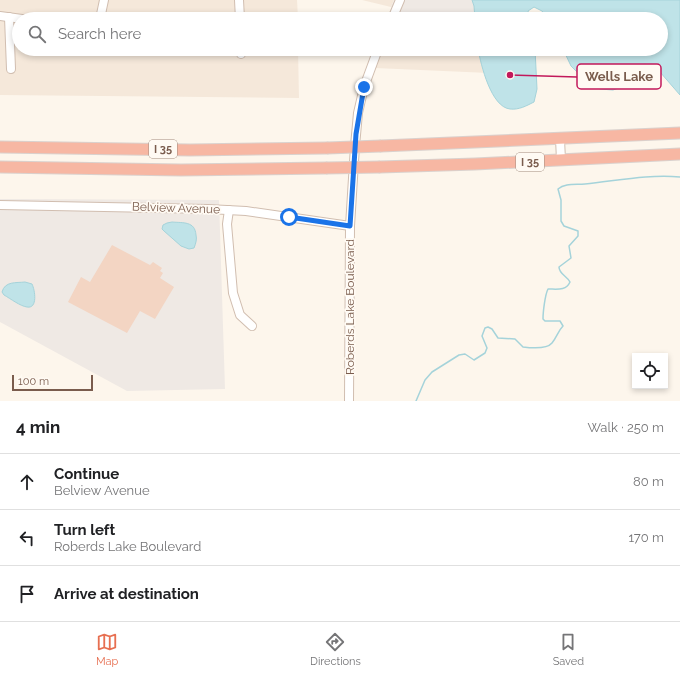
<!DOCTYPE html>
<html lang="en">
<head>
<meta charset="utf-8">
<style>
  body { margin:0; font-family:Raleway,sans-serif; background:#f2f2f2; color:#202124 }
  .controls { position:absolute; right:12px; bottom:12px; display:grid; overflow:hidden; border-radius:0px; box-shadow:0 2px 6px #0003 }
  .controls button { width:36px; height:36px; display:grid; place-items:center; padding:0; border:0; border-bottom:1px solid #e0e0e0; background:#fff; color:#202124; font:20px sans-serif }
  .scale { position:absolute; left:12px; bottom:10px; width:81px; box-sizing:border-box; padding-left:4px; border:2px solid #7a5c4d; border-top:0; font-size:11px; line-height:14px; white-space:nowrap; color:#7a5c4d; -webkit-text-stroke:3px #fffaf3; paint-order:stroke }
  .stop { position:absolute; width:12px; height:12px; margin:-9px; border:3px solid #1a73e8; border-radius:50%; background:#fff }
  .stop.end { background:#1a73e8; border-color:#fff; box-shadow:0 1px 4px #0008 }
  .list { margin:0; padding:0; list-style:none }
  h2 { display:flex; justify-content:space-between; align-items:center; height:52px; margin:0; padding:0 16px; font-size:17px }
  h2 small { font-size:13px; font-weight:400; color:#757577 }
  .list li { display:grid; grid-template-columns:26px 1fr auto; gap:12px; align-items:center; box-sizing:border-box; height:56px; padding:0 16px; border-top:1px solid #e0e0e0 }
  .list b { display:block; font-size:15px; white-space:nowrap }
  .list p { margin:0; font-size:13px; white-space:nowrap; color:#757577 }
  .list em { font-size:13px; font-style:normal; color:#757577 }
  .icon { flex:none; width:22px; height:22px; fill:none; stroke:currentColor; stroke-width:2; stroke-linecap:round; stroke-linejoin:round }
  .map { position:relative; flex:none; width:680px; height:401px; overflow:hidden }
  .search { position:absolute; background:#fff; box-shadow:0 2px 6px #0003; left:12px; right:12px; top:12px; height:44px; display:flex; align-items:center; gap:10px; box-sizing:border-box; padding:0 14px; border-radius:22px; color:#757577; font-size:15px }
  .sheet { height:220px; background:#fff }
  nav { display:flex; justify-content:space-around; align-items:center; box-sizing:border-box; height:56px; border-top:1px solid #e0e0e0; background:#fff; font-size:11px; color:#757577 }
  nav a { display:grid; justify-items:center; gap:2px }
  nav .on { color:#e76f51 }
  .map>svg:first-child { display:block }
  .residential { fill:#f5e8da }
  .industrial { fill:#efe9e4 }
  .water { fill:#bfe3e8; stroke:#a5d3da }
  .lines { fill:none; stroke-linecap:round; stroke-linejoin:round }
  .stream { stroke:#a5d3da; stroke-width:1.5 }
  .building { fill:#f3d5c3 }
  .minor-casing { stroke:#d1beb0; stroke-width:10 }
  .highway-casing { stroke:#dad1cd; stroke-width:13 }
  .minor { stroke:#fff; stroke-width:8 }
  .highway { stroke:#f7b7a3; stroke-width:11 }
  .highway-bridge-casing { stroke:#dad1cd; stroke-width:13; stroke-linecap:butt }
  .highway-bridge { stroke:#f7b7a3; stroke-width:11 }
  .route { stroke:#1a73e8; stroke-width:5 }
  .labels { text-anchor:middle; stroke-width:3.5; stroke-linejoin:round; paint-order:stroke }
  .shield { fill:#fffaf3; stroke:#a28b7f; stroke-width:1 }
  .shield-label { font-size:11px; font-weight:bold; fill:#7a5c4d }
  .street-label { font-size:12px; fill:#7a5c4d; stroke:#fffaf3 }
  .leader { fill:none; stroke:#c2185b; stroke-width:1.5 }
  .callout-dot { fill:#c2185b; stroke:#fffaf3; stroke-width:1.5 }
  .callout { fill:#fffaf3; stroke:#c2185b; stroke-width:1.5 }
  .callout-label { font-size:13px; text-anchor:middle; font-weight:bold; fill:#7a5c4d }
</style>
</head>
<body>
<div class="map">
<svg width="680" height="401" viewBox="0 0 680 401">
  <rect width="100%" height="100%" fill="#fdf6ec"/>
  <g class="residential">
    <path d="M0,0H297L298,19H19V49H298L299,98L0,95Z"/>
    <path d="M362,0H394L391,7Z"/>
    <path d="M383,49H486L489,73L375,68Z"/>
  </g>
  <g class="industrial">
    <path d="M394,0H496L491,19H396L399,12L391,7Z"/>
    <path d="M0,199L219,200L225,389L127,391L0,322Z"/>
  </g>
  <g class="water">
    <path d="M472,0H680V95L660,72L645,64L638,67L624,86L613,90L600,89L583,78L571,66L563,49H661V19H548L542,11L534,7L528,11L530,19H475L474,6Z"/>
    <path d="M478,49H535L537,89L534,102C526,106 519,110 510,109C491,107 481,65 478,49Z"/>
    <path d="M172,222C183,223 195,221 196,235C197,239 196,243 194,248L189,249L181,246L164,231L162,229L163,225L167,223Z"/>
    <path d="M25,282L32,284C35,290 38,309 27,307C20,306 11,299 4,295L2,292C5,281 16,283 25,282Z"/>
  </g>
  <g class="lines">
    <path class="stream" d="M416,401L425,380L432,372L459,355L465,354L474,360L485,353L487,348L482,336L485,328L488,327L492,329L498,338L515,339L523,347C531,348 547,349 552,343C557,337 558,331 563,326L560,321H545L543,319C543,312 545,295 548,289C557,289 566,291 570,282C567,276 559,274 559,267L571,258L569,246L578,236V231L564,226L561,221V200L558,189C565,183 576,185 585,184C616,181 648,174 680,177"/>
  </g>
  <path class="building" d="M112,245L150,265L153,262L162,268L160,271L163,273L160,278L174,287L155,319L140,311L127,333L68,302L81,277L90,282Z"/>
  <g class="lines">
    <g class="minor-casing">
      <g id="minor">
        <path d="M239,0L240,19"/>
        <path d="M0,16L22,19"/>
        <path d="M9,17L11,69"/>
        <path d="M100,19L104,0"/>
        <path d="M392,19L400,0"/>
        <path d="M241,49V54"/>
        <path d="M560,139L561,160"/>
        <path d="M0,205L208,209L246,211L350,226"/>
        <path d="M229,210L227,224L233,293L240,315L252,326"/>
        <path d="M349,401L350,226L355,146L358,113L364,87L378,49"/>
      </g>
    </g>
    <g class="highway-casing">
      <g id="highway">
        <path d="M381,146L680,133"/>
        <path d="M0,147L190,150L327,148"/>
        <path d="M0,167L181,170L326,168"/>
        <path d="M380,167L475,164L680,154"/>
      </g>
    </g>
    <use href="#minor" class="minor"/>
    <use href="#highway" class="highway"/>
    <g class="highway-bridge-casing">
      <g id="highway-bridge">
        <path d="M327,148L381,146"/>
        <path d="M326,168L380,167"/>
      </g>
    </g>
    <use href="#highway-bridge" class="highway-bridge"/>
  </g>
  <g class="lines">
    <path class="route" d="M289,217L350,226L356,134L364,87"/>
  </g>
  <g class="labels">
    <g class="shield">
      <rect x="149" y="140" width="28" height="18" rx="3"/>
      <rect x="516" y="153" width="28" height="18" rx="3"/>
    </g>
    <g class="shield-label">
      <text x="163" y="153">I 35</text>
      <text x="530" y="166">I 35</text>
    </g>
    <g class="street-label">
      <text transform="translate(176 208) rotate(2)" y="4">Belview Avenue</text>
      <text transform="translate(350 307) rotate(-90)" y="4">Roberds Lake Boulevard</text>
    </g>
  </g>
  <path class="leader" d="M510 75L577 77"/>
  <circle class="callout-dot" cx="510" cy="75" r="4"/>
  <rect class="callout" x="577" y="64" width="84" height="25" rx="4"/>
  <g class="callout-label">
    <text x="619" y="81">Wells Lake</text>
  </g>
</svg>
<div class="controls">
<button><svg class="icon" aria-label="locate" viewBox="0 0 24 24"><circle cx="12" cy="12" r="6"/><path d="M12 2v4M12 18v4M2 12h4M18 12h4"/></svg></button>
</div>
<div class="scale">100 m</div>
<div class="stop" style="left:289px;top:217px"></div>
<div class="stop end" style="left:364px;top:87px"></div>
<div class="search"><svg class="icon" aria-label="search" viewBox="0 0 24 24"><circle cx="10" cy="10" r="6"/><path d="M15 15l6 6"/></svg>Search here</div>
</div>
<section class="sheet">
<h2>4 min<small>Walk · 250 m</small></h2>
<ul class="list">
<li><svg class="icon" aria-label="ahead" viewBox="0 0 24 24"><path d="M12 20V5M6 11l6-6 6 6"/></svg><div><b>Continue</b><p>Belview Avenue</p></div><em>80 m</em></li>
<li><svg class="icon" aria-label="left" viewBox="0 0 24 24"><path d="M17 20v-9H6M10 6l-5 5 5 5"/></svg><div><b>Turn left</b><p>Roberds Lake Boulevard</p></div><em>170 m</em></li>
<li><svg class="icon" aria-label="arrive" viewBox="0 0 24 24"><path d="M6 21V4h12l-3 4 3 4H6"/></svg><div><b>Arrive at destination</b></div></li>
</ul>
</section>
<nav>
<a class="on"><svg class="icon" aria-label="map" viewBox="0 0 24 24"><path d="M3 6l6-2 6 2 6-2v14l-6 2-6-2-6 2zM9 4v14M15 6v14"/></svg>Map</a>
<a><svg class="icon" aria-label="directions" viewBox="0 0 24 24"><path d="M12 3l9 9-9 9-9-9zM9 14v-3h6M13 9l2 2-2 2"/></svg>Directions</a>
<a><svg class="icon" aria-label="saved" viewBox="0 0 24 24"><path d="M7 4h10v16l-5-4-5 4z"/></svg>Saved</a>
</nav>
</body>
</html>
